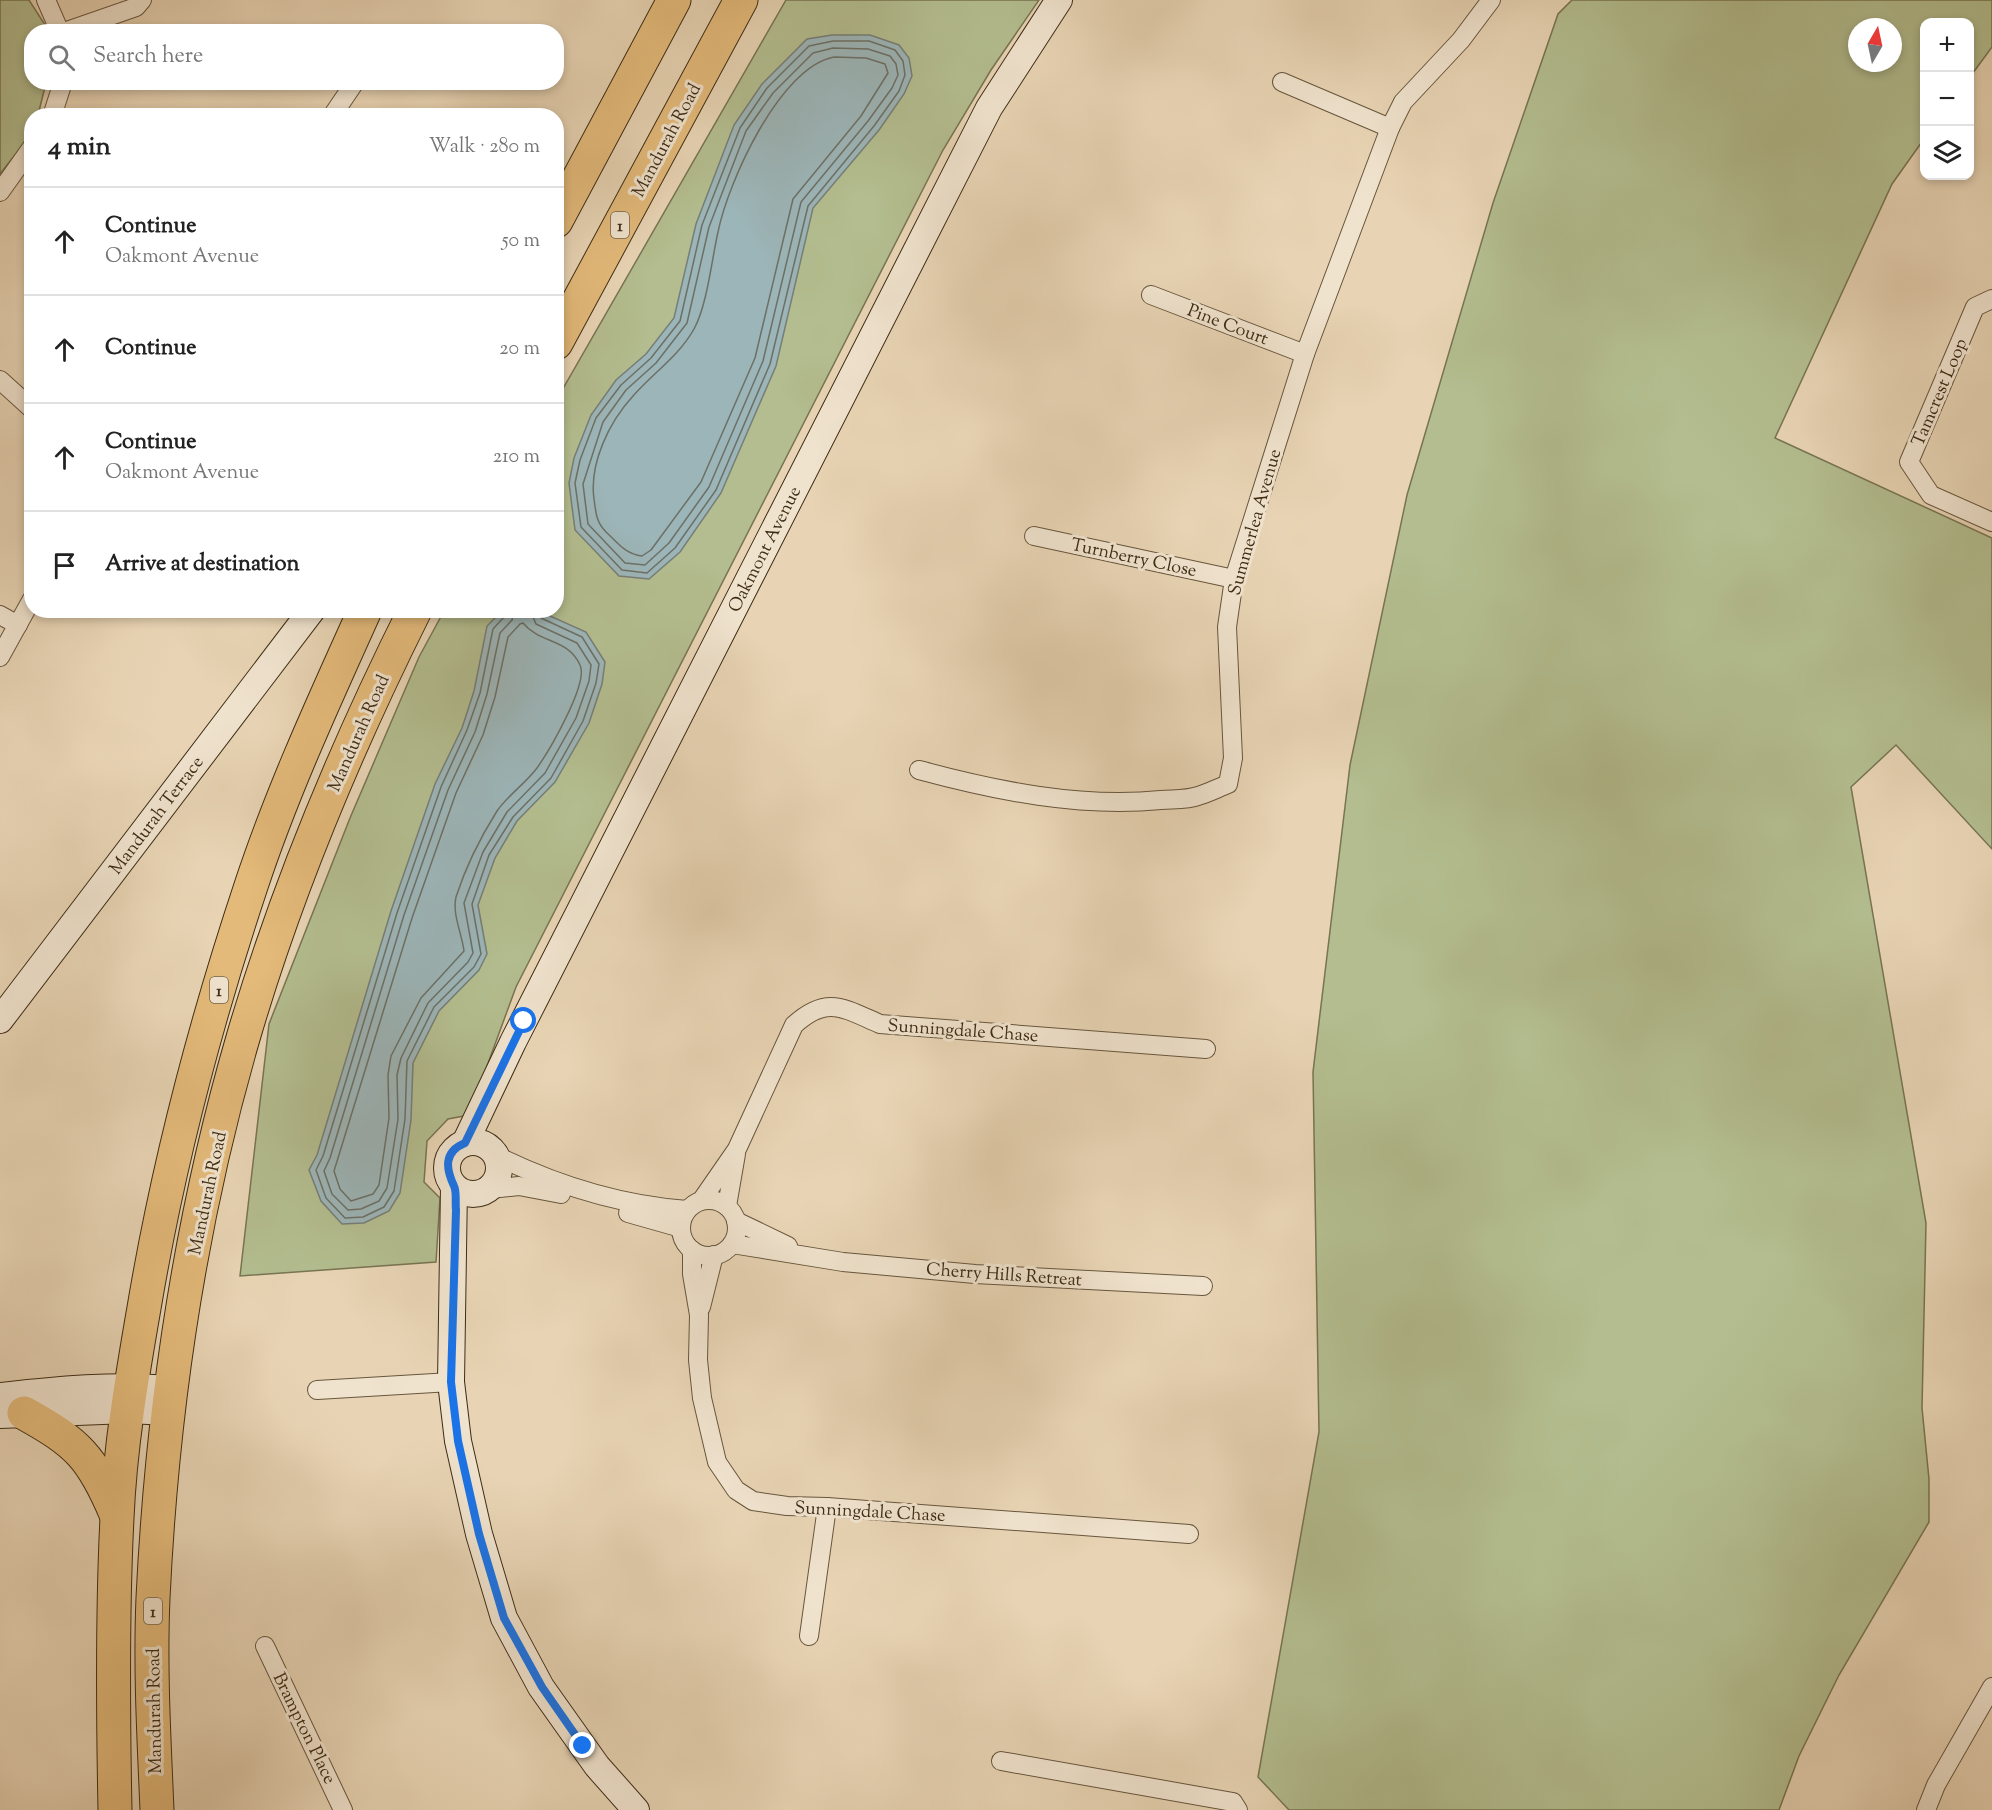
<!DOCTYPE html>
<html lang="en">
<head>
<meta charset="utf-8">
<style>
  body { margin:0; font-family:"Sorts Mill Goudy",serif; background:#f2f2f2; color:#222 }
  .controls { position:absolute; right:18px; top:18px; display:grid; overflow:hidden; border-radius:12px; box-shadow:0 3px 9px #0003 }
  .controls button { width:54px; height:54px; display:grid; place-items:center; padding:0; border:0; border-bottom:2px solid #e0e0e0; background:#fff; color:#222; font:30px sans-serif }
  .compass { position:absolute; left:1848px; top:18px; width:54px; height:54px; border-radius:50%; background:#fff; box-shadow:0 3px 9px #0003; rotate:9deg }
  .stop { position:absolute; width:18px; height:18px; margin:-14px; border:4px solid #1a73e8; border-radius:50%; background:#fff }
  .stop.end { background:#1a73e8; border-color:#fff; box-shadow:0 2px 6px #0008 }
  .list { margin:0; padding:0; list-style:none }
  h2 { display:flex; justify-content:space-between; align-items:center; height:78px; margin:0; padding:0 24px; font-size:26px }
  h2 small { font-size:20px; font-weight:400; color:#767676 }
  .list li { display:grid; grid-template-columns:39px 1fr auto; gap:18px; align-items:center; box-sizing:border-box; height:108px; padding:0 24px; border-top:2px solid #e0e0e0 }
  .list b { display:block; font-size:22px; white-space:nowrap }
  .list p { margin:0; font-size:20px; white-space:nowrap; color:#767676 }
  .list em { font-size:20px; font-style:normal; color:#767676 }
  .icon { flex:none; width:33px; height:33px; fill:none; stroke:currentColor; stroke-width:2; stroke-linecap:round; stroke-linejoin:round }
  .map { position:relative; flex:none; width:1992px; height:1810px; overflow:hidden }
  .search { position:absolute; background:#fff; box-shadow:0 3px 9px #0003; left:24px; top:24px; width:540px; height:66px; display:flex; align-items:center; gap:15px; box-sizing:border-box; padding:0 21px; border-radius:24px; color:#767676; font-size:22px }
  .panel { position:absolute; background:#fff; box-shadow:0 3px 9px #0003; left:24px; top:108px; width:540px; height:510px; border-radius:24px }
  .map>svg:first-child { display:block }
  .green { fill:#b3bd8f; stroke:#787452; stroke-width:1.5; fill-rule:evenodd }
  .water { fill:#9cb5b8; stroke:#767e77; stroke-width:1.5 }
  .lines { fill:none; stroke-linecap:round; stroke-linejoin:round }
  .shore { stroke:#6c7066; stroke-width:1.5 }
  .street-casing { stroke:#68563d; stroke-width:20 }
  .secondary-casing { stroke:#3d2c15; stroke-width:28 }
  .highway-casing { stroke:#3d2c15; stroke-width:35 }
  .street { stroke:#f0e3ce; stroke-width:18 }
  .secondary { stroke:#f0e3ce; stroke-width:26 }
  .highway { stroke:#e4ba7a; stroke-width:33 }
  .route { stroke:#1a73e8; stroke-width:8 }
  .labels { text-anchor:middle; stroke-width:6; stroke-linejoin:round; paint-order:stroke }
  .shield { fill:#f0e3ce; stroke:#73634c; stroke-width:1.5 }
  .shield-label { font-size:16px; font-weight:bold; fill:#3d2c15 }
  .street-label { font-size:18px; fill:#3d2c15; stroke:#f0e3ce }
</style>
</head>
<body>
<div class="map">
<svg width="1992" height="1810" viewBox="0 0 1992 1810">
  <rect width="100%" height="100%" fill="#e8d4b4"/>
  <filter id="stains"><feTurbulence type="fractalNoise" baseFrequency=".00333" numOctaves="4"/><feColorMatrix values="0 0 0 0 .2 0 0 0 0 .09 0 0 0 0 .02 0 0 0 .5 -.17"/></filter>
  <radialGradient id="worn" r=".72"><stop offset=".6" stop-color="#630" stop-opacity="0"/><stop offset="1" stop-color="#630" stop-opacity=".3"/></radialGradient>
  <g class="green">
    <path d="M0,0H29L49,31L32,32V82L46,83L38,115L32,116L31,135L0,174Z"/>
    <path d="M786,0H1039L991,70L943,150L516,987L469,1115L448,1119L427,1141L424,1182L440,1198L436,1262L240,1276L269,1024L350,818L419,657L444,611L556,610L557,399Z"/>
    <path d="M1572,0H1992V47L1970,77V22H1924V139L1892,184L1775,438L1992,538V849L1896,745L1851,787L1926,1223L1922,1408L1929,1479V1522L1839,1675L1799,1756L1779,1810H1289L1258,1777L1319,1432L1313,1072L1350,765L1407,495L1493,203L1558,14ZM1857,27H1893V63H1857Z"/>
  </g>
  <g class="water">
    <path d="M832,35H870L899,45L909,58L912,76L904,94L879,130L813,208L776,366L721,493L680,552L649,579L619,576L575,530L569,483L574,458L591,415L616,380L646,354L674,318L696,224L734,125L762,84L807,39Z"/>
    <path d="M502,611H539L586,632L605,662L602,684L589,723L555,782L517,821L495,858L478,905L487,954L479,970L439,1011L413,1063L411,1120L400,1193L389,1211L364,1223L342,1224L321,1201L309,1170L317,1155L391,911L435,784L462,728L474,691L487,626Z"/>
  </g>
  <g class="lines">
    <g class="shore">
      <path d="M833,41H869L895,50L903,61L905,75L899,91L874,126L808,206L770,364L716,490L675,548L647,573L622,570L581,527L575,483L580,460L596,418L621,385L651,358L680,321L702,225L740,128L767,88L809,46Z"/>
      <path d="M833,48L868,49L890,56L896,64L898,75L892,88L868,121L801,202L763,361L709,487L669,543L645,565L625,563L588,524L583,484L603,422L626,390L656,363L687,323L709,227L746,131L773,93L813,53Z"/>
      <path d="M834,57L866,58L885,64L888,73L861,116L793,199L755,358L701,482L651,550L642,556C625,554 618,543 606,532C596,522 596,513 594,499C589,464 609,422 633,396C653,373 679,356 694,329C707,306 712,258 718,232C728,182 780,67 834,57Z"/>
      <path d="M506,610L505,616L493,629L480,693L467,730L441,787L397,913L323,1156L316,1170L326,1198L345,1218L363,1217L384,1207L394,1191L405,1119L407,1061L434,1007L474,967L481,954L472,904L489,855L513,817L551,778L583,721L596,683L599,664L582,637L541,618L538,610"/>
      <path d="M514,610L512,620L500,633L487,694L475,732L448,790L404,915L330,1158L324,1171L332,1194L348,1210L361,1209L379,1201L387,1188L398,1119L397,1075L401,1058L428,1003L468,962L473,953L464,903L483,852L507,812L545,773L576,718L589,681L591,665L577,643L536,624L530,610"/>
      <path d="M520,624L523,623C540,644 568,638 580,665C589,683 549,751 537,768C526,783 508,795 497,811C480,838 466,866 456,897C452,914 462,934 464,951L421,998L391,1056L388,1075L389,1118L379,1185L373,1194L351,1201L340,1189L334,1171L412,918L456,793L483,735L495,697L508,637Z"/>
    </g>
    <g class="street-casing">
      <g id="street">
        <path d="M46,0L60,32"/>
        <path d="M64,32L136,7L142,0"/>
        <path d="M1282,82L1390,128"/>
        <path d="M52,116L63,82"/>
        <path d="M332,116L355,82"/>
        <path d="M0,192L32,147"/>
        <path d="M1151,295L1305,354"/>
        <path d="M1992,299L1975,307L1909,462L1931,495L1992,522"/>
        <path d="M0,380L32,409"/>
        <path d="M1034,536L1234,579"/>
        <path d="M0,615L18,625"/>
        <path d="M0,657L32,599"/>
        <path d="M919,770C997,791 1080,808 1161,800C1173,799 1187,800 1198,796C1208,793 1218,788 1228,784L1233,758L1227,627L1234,579L1305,354L1390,128L1403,102L1461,40L1491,0"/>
        <path d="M497,1156C558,1186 620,1205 687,1210"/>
        <path d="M490,1189L519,1186L561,1194"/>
        <circle cx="709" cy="1228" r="28"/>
        <path d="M701,1201L737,1149L794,1025C827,995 843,1008 880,1024L1206,1049"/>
        <path d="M727,1206L736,1154"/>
        <path d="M628,1213L681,1228"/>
        <path d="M736,1221L788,1246"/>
        <path d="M732,1244L843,1262L975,1274L1203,1286"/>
        <path d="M692,1250V1274L699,1315L698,1360L702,1398L717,1462L736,1490L753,1501L787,1506L827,1507L1189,1534"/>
        <path d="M701,1307L714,1255"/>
        <path d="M317,1390L451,1382"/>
        <path d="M809,1636L827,1507"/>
        <path d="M265,1646L343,1810"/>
        <path d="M1001,1761L1233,1802L1238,1810"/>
        <path d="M1926,1810L1936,1785L1992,1687"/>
      </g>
    </g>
    <g class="secondary-casing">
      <g id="secondary">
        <path d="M0,1020L312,610"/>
        <circle cx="473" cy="1168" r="26"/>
        <path d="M465,1143L513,1042L989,108L1059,0"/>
        <path d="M454,1187L451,1382L458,1441L479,1534L504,1618L541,1687L597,1766L636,1810"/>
        <path d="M0,1396C57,1390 113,1384 170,1389"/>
        <path d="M0,1415L128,1410L169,1412"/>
      </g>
    </g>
    <g class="highway-casing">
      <g id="highway">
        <path d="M556,221L674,0"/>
        <path d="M556,343L741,0"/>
        <path d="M24,1413C78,1443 92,1457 116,1514"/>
        <path d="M115,1810C113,1712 112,1615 117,1518C120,1447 132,1377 144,1308C168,1165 205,1024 251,886C282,792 324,701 365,610"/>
        <path d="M157,1810C154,1739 150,1669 153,1598C162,1410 190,1220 243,1038C286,891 346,748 415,610"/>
      </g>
    </g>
    <use href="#street" class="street"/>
    <use href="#secondary" class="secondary"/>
    <use href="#highway" class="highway"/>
  </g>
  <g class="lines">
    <path class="route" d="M524,1021L465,1143C443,1152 446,1169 454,1186C457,1192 455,1203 456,1210L451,1382L458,1441L479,1534L504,1618L542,1687L583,1746"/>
  </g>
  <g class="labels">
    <g class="shield">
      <rect x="611" y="212" width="18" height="26" rx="4.5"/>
      <rect x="210" y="977" width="18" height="26" rx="4.5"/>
      <rect x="144" y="1598" width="18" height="26" rx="4.5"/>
    </g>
    <g class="shield-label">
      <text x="620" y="231">1</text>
      <text x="219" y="996">1</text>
      <text x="153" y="1617">1</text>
    </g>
    <g class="street-label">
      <text transform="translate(666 140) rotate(-62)" y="6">Mandurah Road</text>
      <text transform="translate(1228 324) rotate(21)" y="6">Pine Court</text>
      <text transform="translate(1939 392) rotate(-67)" y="6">Tamcrest Loop</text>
      <text transform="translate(1254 522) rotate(-74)" y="6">Summerlea Avenue</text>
      <text transform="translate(764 549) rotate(-63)" y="6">Oakmont Avenue</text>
      <text transform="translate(1134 557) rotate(12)" y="6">Turnberry Close</text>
      <text transform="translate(358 733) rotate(-66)" y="6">Mandurah Road</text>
      <text transform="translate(156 815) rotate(-53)" y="6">Mandurah Terrace</text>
      <text transform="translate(963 1030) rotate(4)" y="6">Sunningdale Chase</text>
      <text transform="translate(207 1193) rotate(-78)" y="6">Mandurah Road</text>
      <text transform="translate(1004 1274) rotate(4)" y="6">Cherry Hills Retreat</text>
      <text transform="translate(870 1511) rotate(3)" y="6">Sunningdale Chase</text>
      <text transform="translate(154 1711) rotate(-91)" y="6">Mandurah Road</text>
      <text transform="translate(305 1728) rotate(64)" y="6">Brampton Place</text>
    </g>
  </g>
  <rect width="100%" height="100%" filter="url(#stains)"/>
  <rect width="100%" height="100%" fill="url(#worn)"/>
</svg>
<div class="controls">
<button>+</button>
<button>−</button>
<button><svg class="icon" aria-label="layers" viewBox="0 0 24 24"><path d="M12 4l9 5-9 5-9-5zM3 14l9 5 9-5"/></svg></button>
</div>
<svg class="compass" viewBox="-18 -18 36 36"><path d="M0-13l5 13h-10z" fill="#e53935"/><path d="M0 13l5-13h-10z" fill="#767676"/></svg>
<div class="stop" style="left:524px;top:1021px"></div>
<div class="stop end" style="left:583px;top:1746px"></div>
<div class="search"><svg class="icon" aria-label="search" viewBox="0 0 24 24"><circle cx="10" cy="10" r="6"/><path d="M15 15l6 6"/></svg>Search here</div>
<section class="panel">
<h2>4 min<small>Walk · 280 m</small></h2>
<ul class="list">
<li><svg class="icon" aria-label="ahead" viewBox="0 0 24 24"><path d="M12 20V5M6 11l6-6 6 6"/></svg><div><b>Continue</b><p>Oakmont Avenue</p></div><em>50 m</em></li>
<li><svg class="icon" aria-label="ahead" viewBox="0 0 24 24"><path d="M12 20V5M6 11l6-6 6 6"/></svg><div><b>Continue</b></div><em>20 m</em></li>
<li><svg class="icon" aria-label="ahead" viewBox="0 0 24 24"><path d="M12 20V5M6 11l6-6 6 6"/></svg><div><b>Continue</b><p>Oakmont Avenue</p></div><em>210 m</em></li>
<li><svg class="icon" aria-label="arrive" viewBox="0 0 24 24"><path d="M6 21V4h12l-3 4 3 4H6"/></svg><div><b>Arrive at destination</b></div></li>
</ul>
</section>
</div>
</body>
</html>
